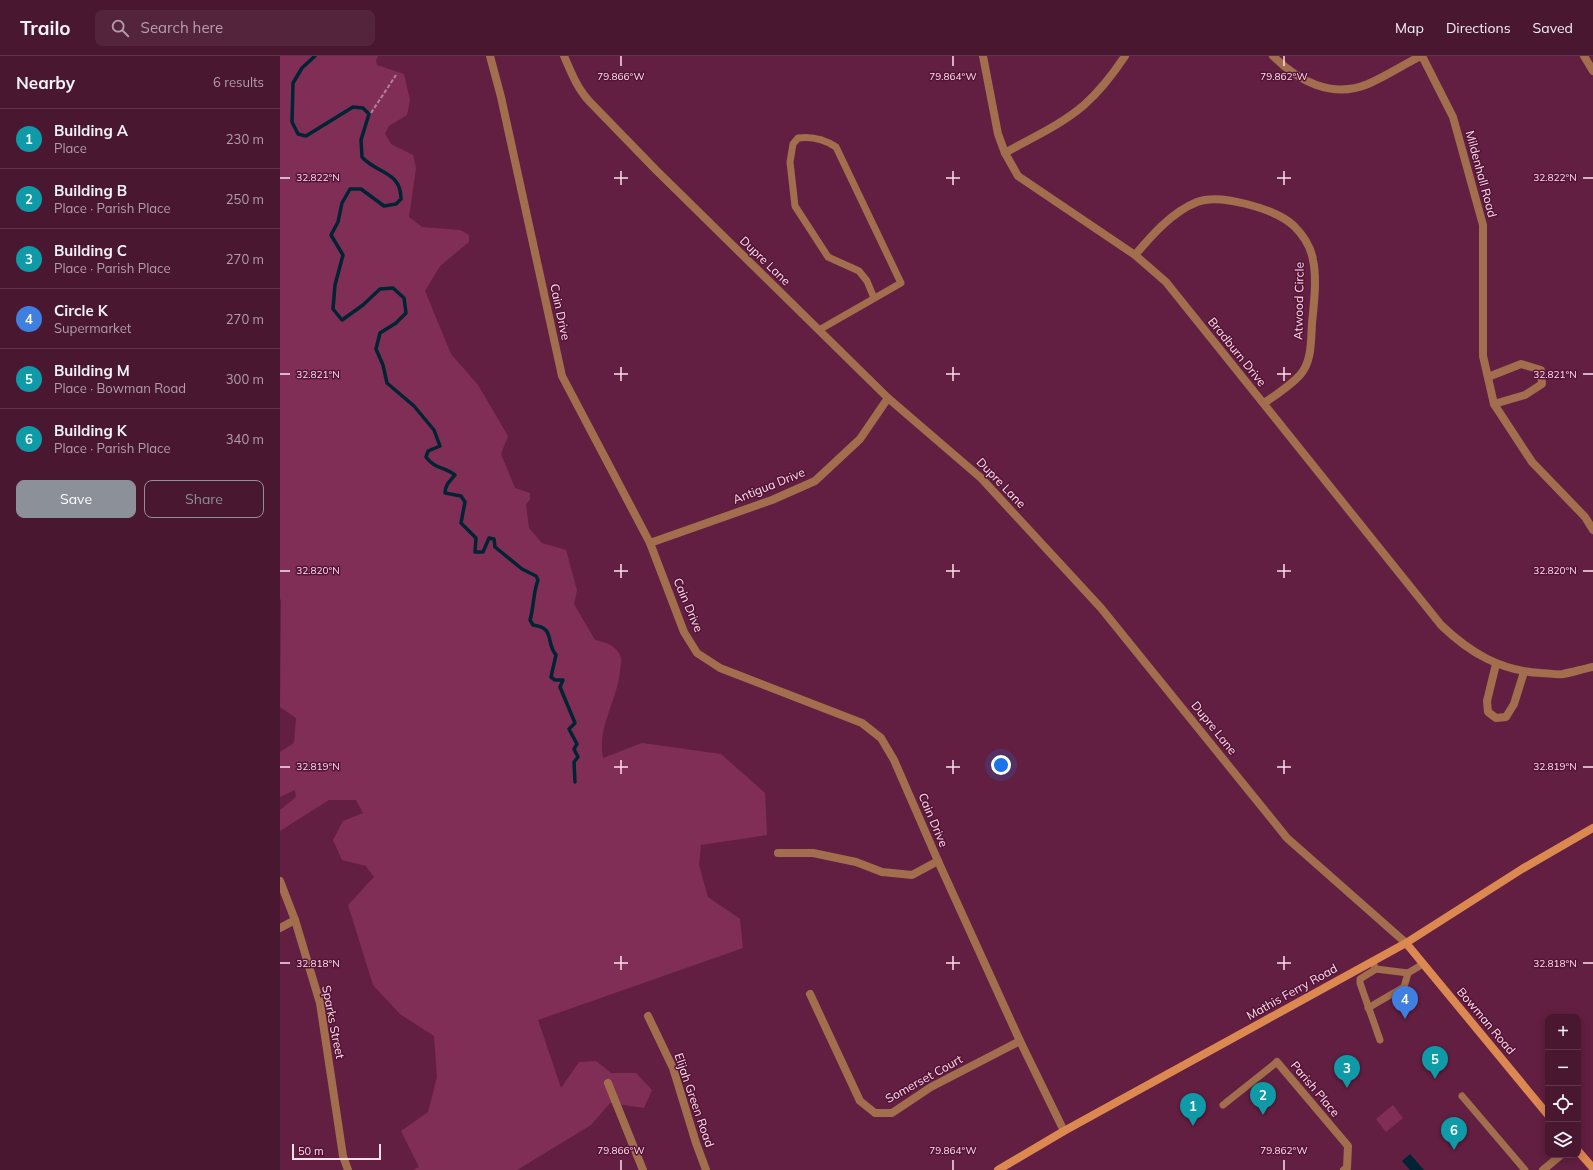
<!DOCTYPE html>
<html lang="en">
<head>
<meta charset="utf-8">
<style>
  body { margin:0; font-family:Mulish,sans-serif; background:#54243d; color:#f1f3f6 }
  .controls { position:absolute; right:12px; bottom:12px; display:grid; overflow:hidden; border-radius:8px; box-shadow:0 2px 10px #0003 }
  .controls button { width:36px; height:36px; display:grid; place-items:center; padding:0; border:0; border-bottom:1px solid #61364d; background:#4a1731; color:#f1f3f6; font:20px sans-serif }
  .scale { position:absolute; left:12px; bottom:10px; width:89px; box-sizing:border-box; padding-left:4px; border:2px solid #fbe1eb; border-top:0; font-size:11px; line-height:14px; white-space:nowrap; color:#fbe1eb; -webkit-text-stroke:3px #561337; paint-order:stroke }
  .you { position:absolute; left:721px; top:709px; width:14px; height:14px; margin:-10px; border:3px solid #fff; border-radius:50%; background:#1a73e8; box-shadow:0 0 0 6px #1a73e833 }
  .badge { display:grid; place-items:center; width:26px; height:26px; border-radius:50%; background:#8c9099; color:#fff; font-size:13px; font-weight:700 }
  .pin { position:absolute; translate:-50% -33px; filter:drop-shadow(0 1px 2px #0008) }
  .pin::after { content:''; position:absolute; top:21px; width:14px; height:12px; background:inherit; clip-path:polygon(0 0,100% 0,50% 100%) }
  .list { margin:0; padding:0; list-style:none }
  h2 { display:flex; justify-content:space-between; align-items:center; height:52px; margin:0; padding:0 16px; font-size:17px }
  h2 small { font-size:13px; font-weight:400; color:#b29fab }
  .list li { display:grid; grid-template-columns:26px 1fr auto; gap:12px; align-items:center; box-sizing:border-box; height:60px; padding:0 16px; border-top:1px solid #61364d }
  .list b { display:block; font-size:15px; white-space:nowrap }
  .list p { margin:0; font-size:13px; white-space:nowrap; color:#b29fab }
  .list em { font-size:13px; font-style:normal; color:#b29fab }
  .actions { display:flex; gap:8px; padding:12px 16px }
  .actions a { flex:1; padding:9px 0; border:1px solid #8c9099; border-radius:8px; text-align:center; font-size:14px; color:#8c9099 }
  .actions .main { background:#8c9099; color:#fff }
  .icon { flex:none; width:22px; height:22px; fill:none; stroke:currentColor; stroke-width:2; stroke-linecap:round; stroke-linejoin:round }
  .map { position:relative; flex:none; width:1313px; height:1114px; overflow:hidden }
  header { display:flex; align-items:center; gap:24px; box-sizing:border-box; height:56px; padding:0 20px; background:#4a1731; border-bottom:1px solid #61364d }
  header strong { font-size:19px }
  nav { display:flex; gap:22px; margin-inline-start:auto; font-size:14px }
  .search { width:280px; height:36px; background:#54243d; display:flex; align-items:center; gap:10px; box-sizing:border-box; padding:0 14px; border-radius:8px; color:#b29fab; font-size:15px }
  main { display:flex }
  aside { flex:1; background:#4a1731 }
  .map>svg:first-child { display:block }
  .green { fill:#812e57 }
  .water { fill:#002434 }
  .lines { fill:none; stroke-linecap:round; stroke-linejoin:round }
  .stream { stroke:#002434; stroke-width:3.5 }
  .path { stroke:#b08197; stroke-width:2; stroke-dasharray:4 2; stroke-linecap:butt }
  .service { stroke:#a36e4d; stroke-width:7 }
  .minor { stroke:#a36e4d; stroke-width:8 }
  .secondary { stroke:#dc8851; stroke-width:8 }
  .ticks { fill:none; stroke:#fbe1eb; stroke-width:1.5 }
  .labels { text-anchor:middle; stroke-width:3; stroke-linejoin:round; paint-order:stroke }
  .street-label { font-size:12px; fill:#fbe1eb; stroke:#561337 }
  .ticks-label { font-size:10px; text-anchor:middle; fill:#fbe1eb; stroke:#561337; stroke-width:3; stroke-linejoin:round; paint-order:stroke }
</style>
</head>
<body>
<header>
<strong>Trailo</strong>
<div class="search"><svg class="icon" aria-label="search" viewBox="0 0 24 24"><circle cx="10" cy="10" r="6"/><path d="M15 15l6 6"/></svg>Search here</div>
<nav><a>Map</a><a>Directions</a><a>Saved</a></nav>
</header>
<main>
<aside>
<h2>Nearby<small>6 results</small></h2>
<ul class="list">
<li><span class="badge" style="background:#0f9aa8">1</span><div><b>Building A</b><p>Place</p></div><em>230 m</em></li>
<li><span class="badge" style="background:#0f9aa8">2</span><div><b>Building B</b><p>Place · Parish Place</p></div><em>250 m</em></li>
<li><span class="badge" style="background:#0f9aa8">3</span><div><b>Building C</b><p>Place · Parish Place</p></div><em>270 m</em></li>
<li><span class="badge" style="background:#3f7fe0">4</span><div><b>Circle K</b><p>Supermarket</p></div><em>270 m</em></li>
<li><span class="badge" style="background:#0f9aa8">5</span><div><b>Building M</b><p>Place · Bowman Road</p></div><em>300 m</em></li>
<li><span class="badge" style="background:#0f9aa8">6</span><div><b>Building K</b><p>Place · Parish Place</p></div><em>340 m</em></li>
</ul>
<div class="actions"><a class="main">Save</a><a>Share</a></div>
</aside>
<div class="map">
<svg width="1313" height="1114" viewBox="0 0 1313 1114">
  <rect width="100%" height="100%" fill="#631f41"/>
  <g class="green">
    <path d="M0,0H98L96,4L97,9L124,18L130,44L127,59L109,70L105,78L111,88L133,99L136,112L129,161L142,171L180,174L189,179V186L160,210L145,235L171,298L198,329L228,380L221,398L235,432L250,437V443L246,449L249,472L262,487L286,494L297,534L294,548L315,584C325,586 338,590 341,602C342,606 340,611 340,615C337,645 317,671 323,702L362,687L441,698L485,737L487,779L421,789L419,809L428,841L460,863L463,892L258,964L281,1032L299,1006L316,1005L331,1017H356L372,1034L364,1052L330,1047L311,1069L237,1114H133L139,1111L121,1075L148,1056L157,1021L154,980L120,958L93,929L68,849L94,821L86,810L62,804L53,784L63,765L83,757L76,744H49L0,775V754L16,741L15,734L0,741V696L14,687L16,662L0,651L1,544L0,543Z"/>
    <path d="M1113,1049L1123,1062L1106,1076L1096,1063Z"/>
  </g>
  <path class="water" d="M1130,1098L1144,1114H1130L1122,1105Z"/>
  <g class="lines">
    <path class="stream" d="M35,0L22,12L13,27L12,66L18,78L26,80L73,51L83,52L89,58L81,84L82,101C97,118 121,115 121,143L116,148L104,150L81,133H70L62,147L58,166L51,179L63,199L55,229L53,253L62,264L83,249L100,233L113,232L124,242L126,257L116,267L100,277L96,293L103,309L107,327L134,350L154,374L160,390L148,395L146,401C156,414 164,410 175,419C170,425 165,429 165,437L181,440L185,446L181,467L196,482L195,496H203L209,482L214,483L215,491L242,513L256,520L258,524C253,537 254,551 250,564L253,569C276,572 265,586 276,599L271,621L275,624H283L280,631L295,667L289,673L297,688L294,693L298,701L294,706L295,726"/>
    <path class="path" d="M91,57L116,19"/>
    <g class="service">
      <path d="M539,274L621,227L556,91C544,83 533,80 518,82L513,88L510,106L515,150L548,201L579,215L587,225L594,242"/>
      <path d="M1094,909L1096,913L1128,917L1143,908"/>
      <path d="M1096,913L1080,923V927L1100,984"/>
      <path d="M1088,952L1124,931L1128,917"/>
      <path d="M1182,1040L1245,1114"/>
      <path d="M943,1049L997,1006"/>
    </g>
    <g class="minor">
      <path d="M210,0L221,41L282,320L370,487L404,576L417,597L440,612L582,667L601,682L614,704L658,805L740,985L784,1075"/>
      <path d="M284,0C291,16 297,32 309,45L376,114L608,342L701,422L821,552L1007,782L1126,887"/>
      <path d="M703,0L718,78L725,97L738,120L855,199L886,226L1161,569C1190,597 1221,615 1261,617C1268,617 1276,619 1283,618C1293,616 1303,613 1313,611"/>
      <path d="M993,0C1018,25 1052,43 1088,28C1106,20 1123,9 1141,0"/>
      <path d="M1142,0L1173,61L1203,169V300L1214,348L1252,406L1305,461L1313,474"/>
      <path d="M1304,0L1313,15"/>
      <path d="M725,97C751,82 781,69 804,49C820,35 833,18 845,0"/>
      <path d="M855,199C872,179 892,156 917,146C940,137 996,153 1014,170C1023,179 1031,191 1033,204C1037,222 1034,248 1032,267C1031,284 1032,306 1020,319C1010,330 996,339 984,347"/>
      <path d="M1208,321L1241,308L1261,314L1262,328L1245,339L1214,348"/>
      <path d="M370,487L492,444L535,425L580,383L608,342"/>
      <path d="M1216,608L1207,645L1208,656L1216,662L1226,661L1234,648L1244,616"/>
      <path d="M498,797H533L576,806L602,816L632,819L658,805"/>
      <path d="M0,825L15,864L40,947L63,1100L68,1114"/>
      <path d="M0,872L15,864"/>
      <path d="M530,938L580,1045L595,1057H612L651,1031L740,985"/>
      <path d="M368,960L393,1012L416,1087L426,1114"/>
      <path d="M997,1006L1068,1090L1067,1112L1064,1114"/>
      <path d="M328,1027L363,1114"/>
      <path d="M1263,1114L1281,1099"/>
    </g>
    <g class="secondary">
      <path d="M1126,887L1268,1059"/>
      <path d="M1298,1095L1313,1112"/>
      <path d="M718,1114L784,1075L1126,887L1242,813L1313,772"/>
    </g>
  </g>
  <path class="ticks" d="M341,0V10M673,0V10M1004,0V10M341,115V129M673,115V129M1004,115V129M0,122H10M334,122H348M666,122H680M997,122H1011M1303,122H1313M341,311V325M673,311V325M1004,311V325M0,318H10M334,318H348M666,318H680M997,318H1011M1303,318H1313M341,508V522M673,508V522M1004,508V522M0,515H10M334,515H348M666,515H680M997,515H1011M1303,515H1313M341,704V718M673,704V718M1004,704V718M0,711H10M334,711H348M666,711H680M997,711H1011M1303,711H1313M341,900V914M673,900V914M1004,900V914M0,907H10M334,907H348M666,907H680M997,907H1011M1303,907H1313M341,1104V1114M673,1104V1114M1004,1104V1114"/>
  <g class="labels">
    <g class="street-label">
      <text transform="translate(1201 118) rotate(75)" y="4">Mildenhall Road</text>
      <text transform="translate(485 205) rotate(44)" y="4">Dupre Lane</text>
      <text transform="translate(1019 245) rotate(-89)" y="4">Atwood Circle</text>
      <text transform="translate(280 256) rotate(78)" y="4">Cain Drive</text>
      <text transform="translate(957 296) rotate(51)" y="4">Bradburn Drive</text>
      <text transform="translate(721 427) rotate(46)" y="4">Dupre Lane</text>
      <text transform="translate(489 430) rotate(-22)" y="4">Antigua Drive</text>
      <text transform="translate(408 549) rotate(67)" y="4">Cain Drive</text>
      <text transform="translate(934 672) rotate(51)" y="4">Dupre Lane</text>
      <text transform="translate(653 764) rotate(67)" y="4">Cain Drive</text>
      <text transform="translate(1012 936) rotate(-29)" y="4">Mathis Ferry Road</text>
      <text transform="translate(1206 965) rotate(50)" y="4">Bowman Road</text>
      <text transform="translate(53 966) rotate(79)" y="4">Sparks Street</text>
      <text transform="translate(644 1023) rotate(-29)" y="4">Somerset Court</text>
      <text transform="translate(1035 1033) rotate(50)" y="4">Parish Place</text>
      <text transform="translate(414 1044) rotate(71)" y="4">Elijah Green Road</text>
    </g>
  </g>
  <g class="ticks-label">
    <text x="341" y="24">79.866°W</text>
    <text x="673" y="24">79.864°W</text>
    <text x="1004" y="24">79.862°W</text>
    <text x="38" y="125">32.822°N</text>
    <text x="1275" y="125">32.822°N</text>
    <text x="38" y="322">32.821°N</text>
    <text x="1275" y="322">32.821°N</text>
    <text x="38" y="518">32.820°N</text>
    <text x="1275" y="518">32.820°N</text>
    <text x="38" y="714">32.819°N</text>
    <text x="1275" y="714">32.819°N</text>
    <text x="38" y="911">32.818°N</text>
    <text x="1275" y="911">32.818°N</text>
    <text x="341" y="1098">79.866°W</text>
    <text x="673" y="1098">79.864°W</text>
    <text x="1004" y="1098">79.862°W</text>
  </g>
</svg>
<div class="controls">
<button>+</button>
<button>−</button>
<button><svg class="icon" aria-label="locate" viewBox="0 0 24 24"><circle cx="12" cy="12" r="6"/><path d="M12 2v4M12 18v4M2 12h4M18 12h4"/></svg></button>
<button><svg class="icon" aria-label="layers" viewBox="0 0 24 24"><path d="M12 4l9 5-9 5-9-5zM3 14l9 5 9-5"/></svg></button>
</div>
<div class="scale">50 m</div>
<div class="you"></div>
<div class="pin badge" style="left:913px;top:1070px;background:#0f9aa8">1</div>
<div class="pin badge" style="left:983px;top:1059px;background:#0f9aa8">2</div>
<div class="pin badge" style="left:1067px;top:1032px;background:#0f9aa8">3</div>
<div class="pin badge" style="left:1125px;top:963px;background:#3f7fe0">4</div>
<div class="pin badge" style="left:1155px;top:1023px;background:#0f9aa8">5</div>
<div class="pin badge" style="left:1174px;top:1094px;background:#0f9aa8">6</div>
</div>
</main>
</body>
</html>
